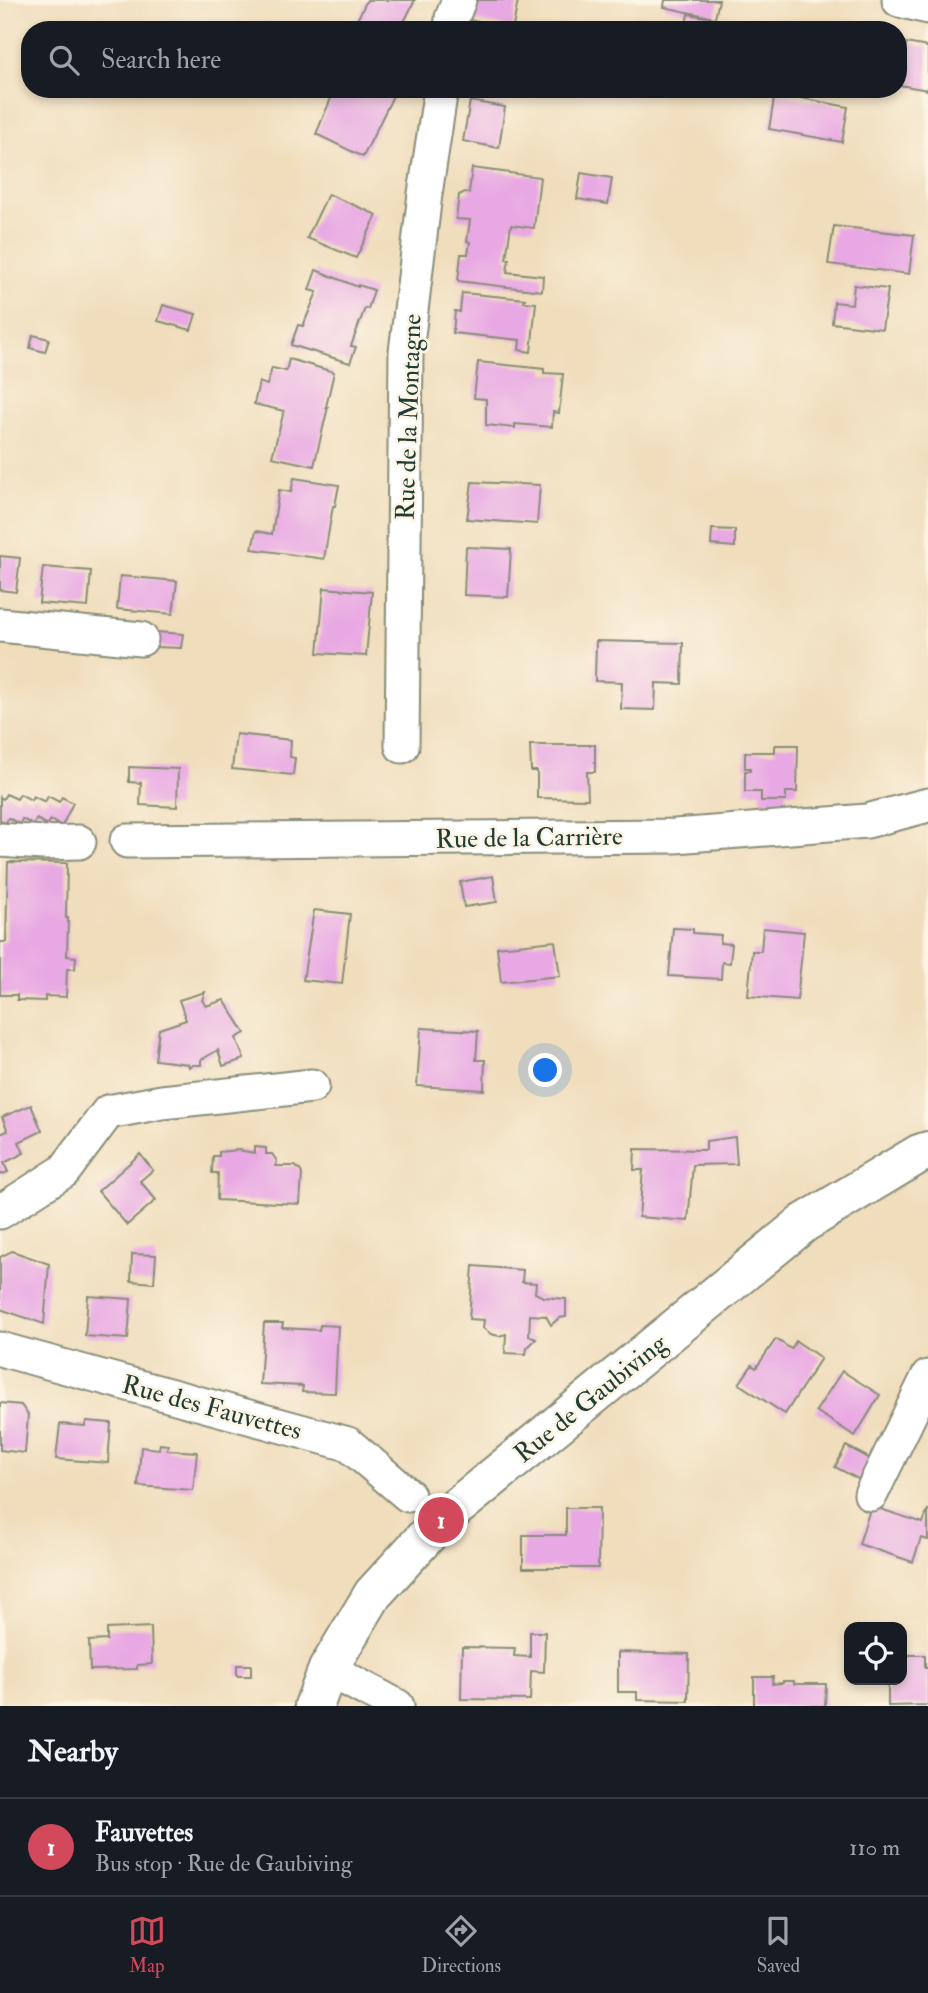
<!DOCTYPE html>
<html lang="en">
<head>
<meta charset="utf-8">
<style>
  body { margin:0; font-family:"IM FELL Double Pica",serif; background:#242831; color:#f1f3f6 }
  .controls { position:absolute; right:21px; bottom:21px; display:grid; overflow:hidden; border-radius:14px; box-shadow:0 4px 10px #0003 }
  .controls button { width:63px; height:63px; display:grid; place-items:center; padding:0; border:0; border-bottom:2px solid #363941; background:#171b24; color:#f1f3f6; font:35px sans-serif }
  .you { position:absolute; left:546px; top:1071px; width:24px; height:24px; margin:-18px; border:5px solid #fff; border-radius:50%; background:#1a73e8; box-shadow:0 0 0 10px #1a73e833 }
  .badge { display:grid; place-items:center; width:46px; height:46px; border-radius:50%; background:#d1495b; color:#fff; font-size:23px; font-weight:700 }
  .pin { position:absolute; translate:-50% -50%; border:4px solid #fff; box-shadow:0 2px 7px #0006 }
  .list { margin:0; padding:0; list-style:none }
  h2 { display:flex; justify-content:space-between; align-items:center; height:91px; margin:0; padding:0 28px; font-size:30px }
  h2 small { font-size:23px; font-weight:400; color:#9ea1a6 }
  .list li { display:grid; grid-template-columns:46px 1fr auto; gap:21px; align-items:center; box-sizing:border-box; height:98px; padding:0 28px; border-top:2px solid #363941 }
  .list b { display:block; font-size:26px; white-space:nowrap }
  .list p { margin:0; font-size:23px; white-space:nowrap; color:#9ea1a6 }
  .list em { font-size:23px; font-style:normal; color:#9ea1a6 }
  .icon { flex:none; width:38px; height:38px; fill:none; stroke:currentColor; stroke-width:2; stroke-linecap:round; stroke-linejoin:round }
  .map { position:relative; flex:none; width:928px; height:1706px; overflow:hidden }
  .search { position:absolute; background:#171b24; box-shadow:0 4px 10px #0003; left:21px; right:21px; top:21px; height:77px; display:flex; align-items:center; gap:18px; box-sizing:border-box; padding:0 24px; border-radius:28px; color:#9ea1a6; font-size:26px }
  .sheet { height:189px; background:#171b24 }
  nav { display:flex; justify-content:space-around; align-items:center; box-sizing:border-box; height:98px; border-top:2px solid #363941; background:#171b24; font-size:19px; color:#9ea1a6 }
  nav a { display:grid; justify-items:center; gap:4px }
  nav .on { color:#d1495b }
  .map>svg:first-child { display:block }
  .building { fill:#e8a8e3 }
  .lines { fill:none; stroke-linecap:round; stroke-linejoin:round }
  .minor-casing { stroke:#888d78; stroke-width:37 }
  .major-casing { stroke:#888d78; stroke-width:42 }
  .minor { stroke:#fff; stroke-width:33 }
  .major { stroke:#fff; stroke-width:38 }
  .labels { text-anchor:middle; stroke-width:5; stroke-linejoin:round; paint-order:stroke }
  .street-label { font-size:26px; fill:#1f3d34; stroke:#fcf5e5 }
</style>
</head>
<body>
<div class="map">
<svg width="928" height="1706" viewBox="0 0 928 1706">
  <rect width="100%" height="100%" fill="#fcf5e5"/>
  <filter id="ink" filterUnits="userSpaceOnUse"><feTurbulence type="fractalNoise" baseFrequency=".0143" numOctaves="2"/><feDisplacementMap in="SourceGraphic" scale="14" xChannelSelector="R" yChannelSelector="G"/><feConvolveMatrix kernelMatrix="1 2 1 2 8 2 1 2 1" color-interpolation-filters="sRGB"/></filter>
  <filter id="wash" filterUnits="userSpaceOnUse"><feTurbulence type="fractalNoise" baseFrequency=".00686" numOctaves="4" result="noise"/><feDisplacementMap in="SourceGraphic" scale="28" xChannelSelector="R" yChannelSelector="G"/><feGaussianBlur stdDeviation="1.57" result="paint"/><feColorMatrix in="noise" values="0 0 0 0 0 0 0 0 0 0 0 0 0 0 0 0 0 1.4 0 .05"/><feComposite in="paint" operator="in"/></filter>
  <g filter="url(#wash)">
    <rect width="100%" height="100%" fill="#f0ddbc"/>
    <g id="blocks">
      <g class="building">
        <path d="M367,0H415L400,30H352Z"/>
        <path d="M472,0H518L513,27L468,20Z"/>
        <path d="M665,0H719L715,18L664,7Z"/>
        <path d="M688,14L711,18L708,30L685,29Z"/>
        <path d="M906,43L928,47V90L899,85Z"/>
        <path d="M329,89H379L393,96L363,157L316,134L332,96L327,93Z"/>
        <path d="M775,93L848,107L842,142L769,129Z"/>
        <path d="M470,101L505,107L499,148L463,141Z"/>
        <path d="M472,168L540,177L534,228L511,225L506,259H509L507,272L543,276L542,291L458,281L461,254H468L470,242L467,241L470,220L456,219L459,195L465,192L469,193Z"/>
        <path d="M581,173L612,178L608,204L577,199Z"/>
        <path d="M328,194L377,215L356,258L307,238Z"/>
        <path d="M834,226L914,235L909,274L828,264Z"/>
        <path d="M316,270L358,287V285L374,290L368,309L365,308L351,346L356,347L350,363L291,345L298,325L303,326L317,292L309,290Z"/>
        <path d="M854,285L888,289L882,329L832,323L834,302L852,304Z"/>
        <path d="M462,293L525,299L524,302L536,303L531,352L519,350L520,340L453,333L455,311L460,312Z"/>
        <path d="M163,305L196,314L191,330L158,321Z"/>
        <path d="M33,335L49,339L45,352L30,348Z"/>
        <path d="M289,359L334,372L326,407H328L314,466L272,457L284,411L254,404L259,382L267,385L272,368L286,371Z"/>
        <path d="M478,362L544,369V373L563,374L559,413L553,412L552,427L515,424V428L486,425V399L474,398Z"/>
        <path d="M294,478L339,485L335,506H333L324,559L252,549L256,531L272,534L279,490L291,492Z"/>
        <path d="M472,482L540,485L537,524L467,519Z"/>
        <path d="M712,529L735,530V547L711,545Z"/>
        <path d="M466,547L511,549L508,597L464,595Z"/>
        <path d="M0,556L20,558L16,592L0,590Z"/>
        <path d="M43,567L91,571L88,607L39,603Z"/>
        <path d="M120,576L177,581L173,614L117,609Z"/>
        <path d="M324,588L372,592L366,656L318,653Z"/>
        <path d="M156,632L183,634L181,648L155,647Z"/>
        <path d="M596,641L683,643L682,684L656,683L655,710L621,709L622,682L595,681Z"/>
        <path d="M236,734L291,740L290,757L295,758L293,775L232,769Z"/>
        <path d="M530,745H595V772H587L588,799L537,798V771H531Z"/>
        <path d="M775,745H798L797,792H786V801H761V792H745V771H750V768H745V752H775Z"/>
        <path d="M129,767L178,769L177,807L140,805L141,783L129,782Z"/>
        <path d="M6,794L17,799L20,794L31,800L33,796L45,802L48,796L59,802L62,797L73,803L62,826L50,820L48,825L36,819L34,825L22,819L20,824L8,818L6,823L0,821V797L3,799Z"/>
        <path d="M8,862L67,863L66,918H68L67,956L76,957L75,969H67L66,997L45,996V1001L17,1000V995H0V942H6Z"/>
        <path d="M493,876L497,902L464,907L460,882Z"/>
        <path d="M314,910L350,914L342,984L303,980Z"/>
        <path d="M673,928L693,929V933L721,935L720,943L732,944L730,963L722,962L721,979L669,976Z"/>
        <path d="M763,928L804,932L797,1000L748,996L752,951H761Z"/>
        <path d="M555,941L560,976L501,982L497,947Z"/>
        <path d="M205,992L202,1000L206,1006L224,1000L245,1033L236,1038L244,1059L223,1066L218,1050L201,1060V1065H193L189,1067L188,1064L155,1060L159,1029L186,1020L179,1000Z"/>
        <path d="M421,1028L478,1031L476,1060H485L484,1090L417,1086Z"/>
        <path d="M31,1105L42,1131L19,1142L24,1153L4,1163L8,1172L0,1175V1134L8,1131L2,1117Z"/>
        <path d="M735,1137L737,1164L693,1165L688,1221L639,1217L643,1170H634L635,1149L706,1150V1141Z"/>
        <path d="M255,1147L266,1148V1154H272L277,1161L276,1166H295L300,1170L302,1174L300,1204L217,1200L218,1173H212L213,1156H219V1152L238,1150L255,1153Z"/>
        <path d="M140,1154L153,1170L140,1181L156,1200L127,1225L98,1191Z"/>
        <path d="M12,1251L49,1264L44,1324L0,1309V1257Z"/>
        <path d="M132,1254L156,1255L154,1283L131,1281Z"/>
        <path d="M473,1266L523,1270L522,1282L536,1283L535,1293L543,1297L566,1299V1317L559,1318L551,1325L546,1316L530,1315L529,1336L536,1339L527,1348L526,1354L505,1353L506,1334L499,1336L491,1334L483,1328L484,1320L469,1319Z"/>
        <path d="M88,1296L131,1299L128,1339L85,1336Z"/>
        <path d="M264,1323H283L282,1328L319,1330L320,1325L338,1326L335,1393L302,1392L303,1386L260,1384Z"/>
        <path d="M776,1339L791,1349L796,1341L821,1358L785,1414L739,1384L752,1365L756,1368Z"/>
        <path d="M842,1371L880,1395L855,1436L816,1411Z"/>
        <path d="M0,1403L21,1405L28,1415L25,1453L0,1450Z"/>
        <path d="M86,1421L111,1423L108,1463L56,1459L60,1424L85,1426Z"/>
        <path d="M160,1444L168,1445L167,1450L197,1452L193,1490L138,1486L141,1447L159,1449Z"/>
        <path d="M846,1446L873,1460L862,1481L835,1467Z"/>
        <path d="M871,1506L923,1523L928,1509V1540L921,1538L913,1562L859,1544Z"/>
        <path d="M566,1508H599L598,1568H523V1535H566Z"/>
        <path d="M151,1627L152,1664L137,1665V1669L90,1670L89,1641L107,1640V1629Z"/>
        <path d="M530,1632H545L544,1672L531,1671L530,1700L461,1699L462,1647L515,1648L514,1656L530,1657Z"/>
        <path d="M618,1652L689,1654L688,1701L637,1700V1692H618Z"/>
        <path d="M905,1655H925V1668H928V1705L888,1706V1680H902V1661L905,1662Z"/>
        <rect x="237" y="1665" width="14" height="11"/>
        <path d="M754,1677H773L772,1684L783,1683V1681H794V1684H826L825,1706H754Z"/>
      </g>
    </g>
  </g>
  <g filter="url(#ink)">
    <use href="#blocks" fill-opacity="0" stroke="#888d78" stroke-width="2"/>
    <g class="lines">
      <g class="minor-casing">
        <g id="minor">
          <path d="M899,0L928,7"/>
          <path d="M451,30L452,18L459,0"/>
          <path d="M0,625L141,639"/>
          <path d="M402,746L406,352L425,194L441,89"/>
          <path d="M0,840L43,843L79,842"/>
          <path d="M127,841L675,836L867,821L928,805"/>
          <path d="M0,1212L64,1171L108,1112L162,1102L312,1086"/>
          <path d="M0,1349L348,1444L408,1495"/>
          <path d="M871,1494L928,1377"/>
          <path d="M328,1669L397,1706"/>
        </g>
      </g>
      <g class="major-casing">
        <path id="major" d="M314,1706L328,1669L373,1594L441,1520L804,1223L919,1154L928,1151"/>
      </g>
      <use href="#minor" class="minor"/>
      <use href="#major" class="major"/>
    </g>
  </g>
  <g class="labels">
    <g class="street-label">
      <text transform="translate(408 417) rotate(-88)" y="9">Rue de la Montagne</text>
      <text transform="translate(529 837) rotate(-1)" y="9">Rue de la Carrière</text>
      <text transform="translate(590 1398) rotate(-39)" y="9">Rue de Gaubiving</text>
      <text transform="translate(212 1407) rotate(15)" y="9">Rue des Fauvettes</text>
    </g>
  </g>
</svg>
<div class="controls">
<button><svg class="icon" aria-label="locate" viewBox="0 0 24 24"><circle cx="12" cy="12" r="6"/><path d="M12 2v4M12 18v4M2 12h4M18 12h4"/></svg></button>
</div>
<div class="you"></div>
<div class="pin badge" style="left:441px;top:1520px">1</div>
<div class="search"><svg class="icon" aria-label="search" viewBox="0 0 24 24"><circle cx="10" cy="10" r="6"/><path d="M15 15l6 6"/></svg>Search here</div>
</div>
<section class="sheet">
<h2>Nearby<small></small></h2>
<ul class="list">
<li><span class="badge">1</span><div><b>Fauvettes</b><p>Bus stop · Rue de Gaubiving</p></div><em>110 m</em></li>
</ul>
</section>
<nav>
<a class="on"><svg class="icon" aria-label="map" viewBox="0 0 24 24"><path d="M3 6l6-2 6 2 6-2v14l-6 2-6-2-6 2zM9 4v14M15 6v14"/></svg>Map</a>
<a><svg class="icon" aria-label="directions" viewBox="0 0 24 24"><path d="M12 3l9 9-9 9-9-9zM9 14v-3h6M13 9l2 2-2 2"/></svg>Directions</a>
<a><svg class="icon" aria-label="saved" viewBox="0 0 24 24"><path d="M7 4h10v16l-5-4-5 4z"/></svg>Saved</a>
</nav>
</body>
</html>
